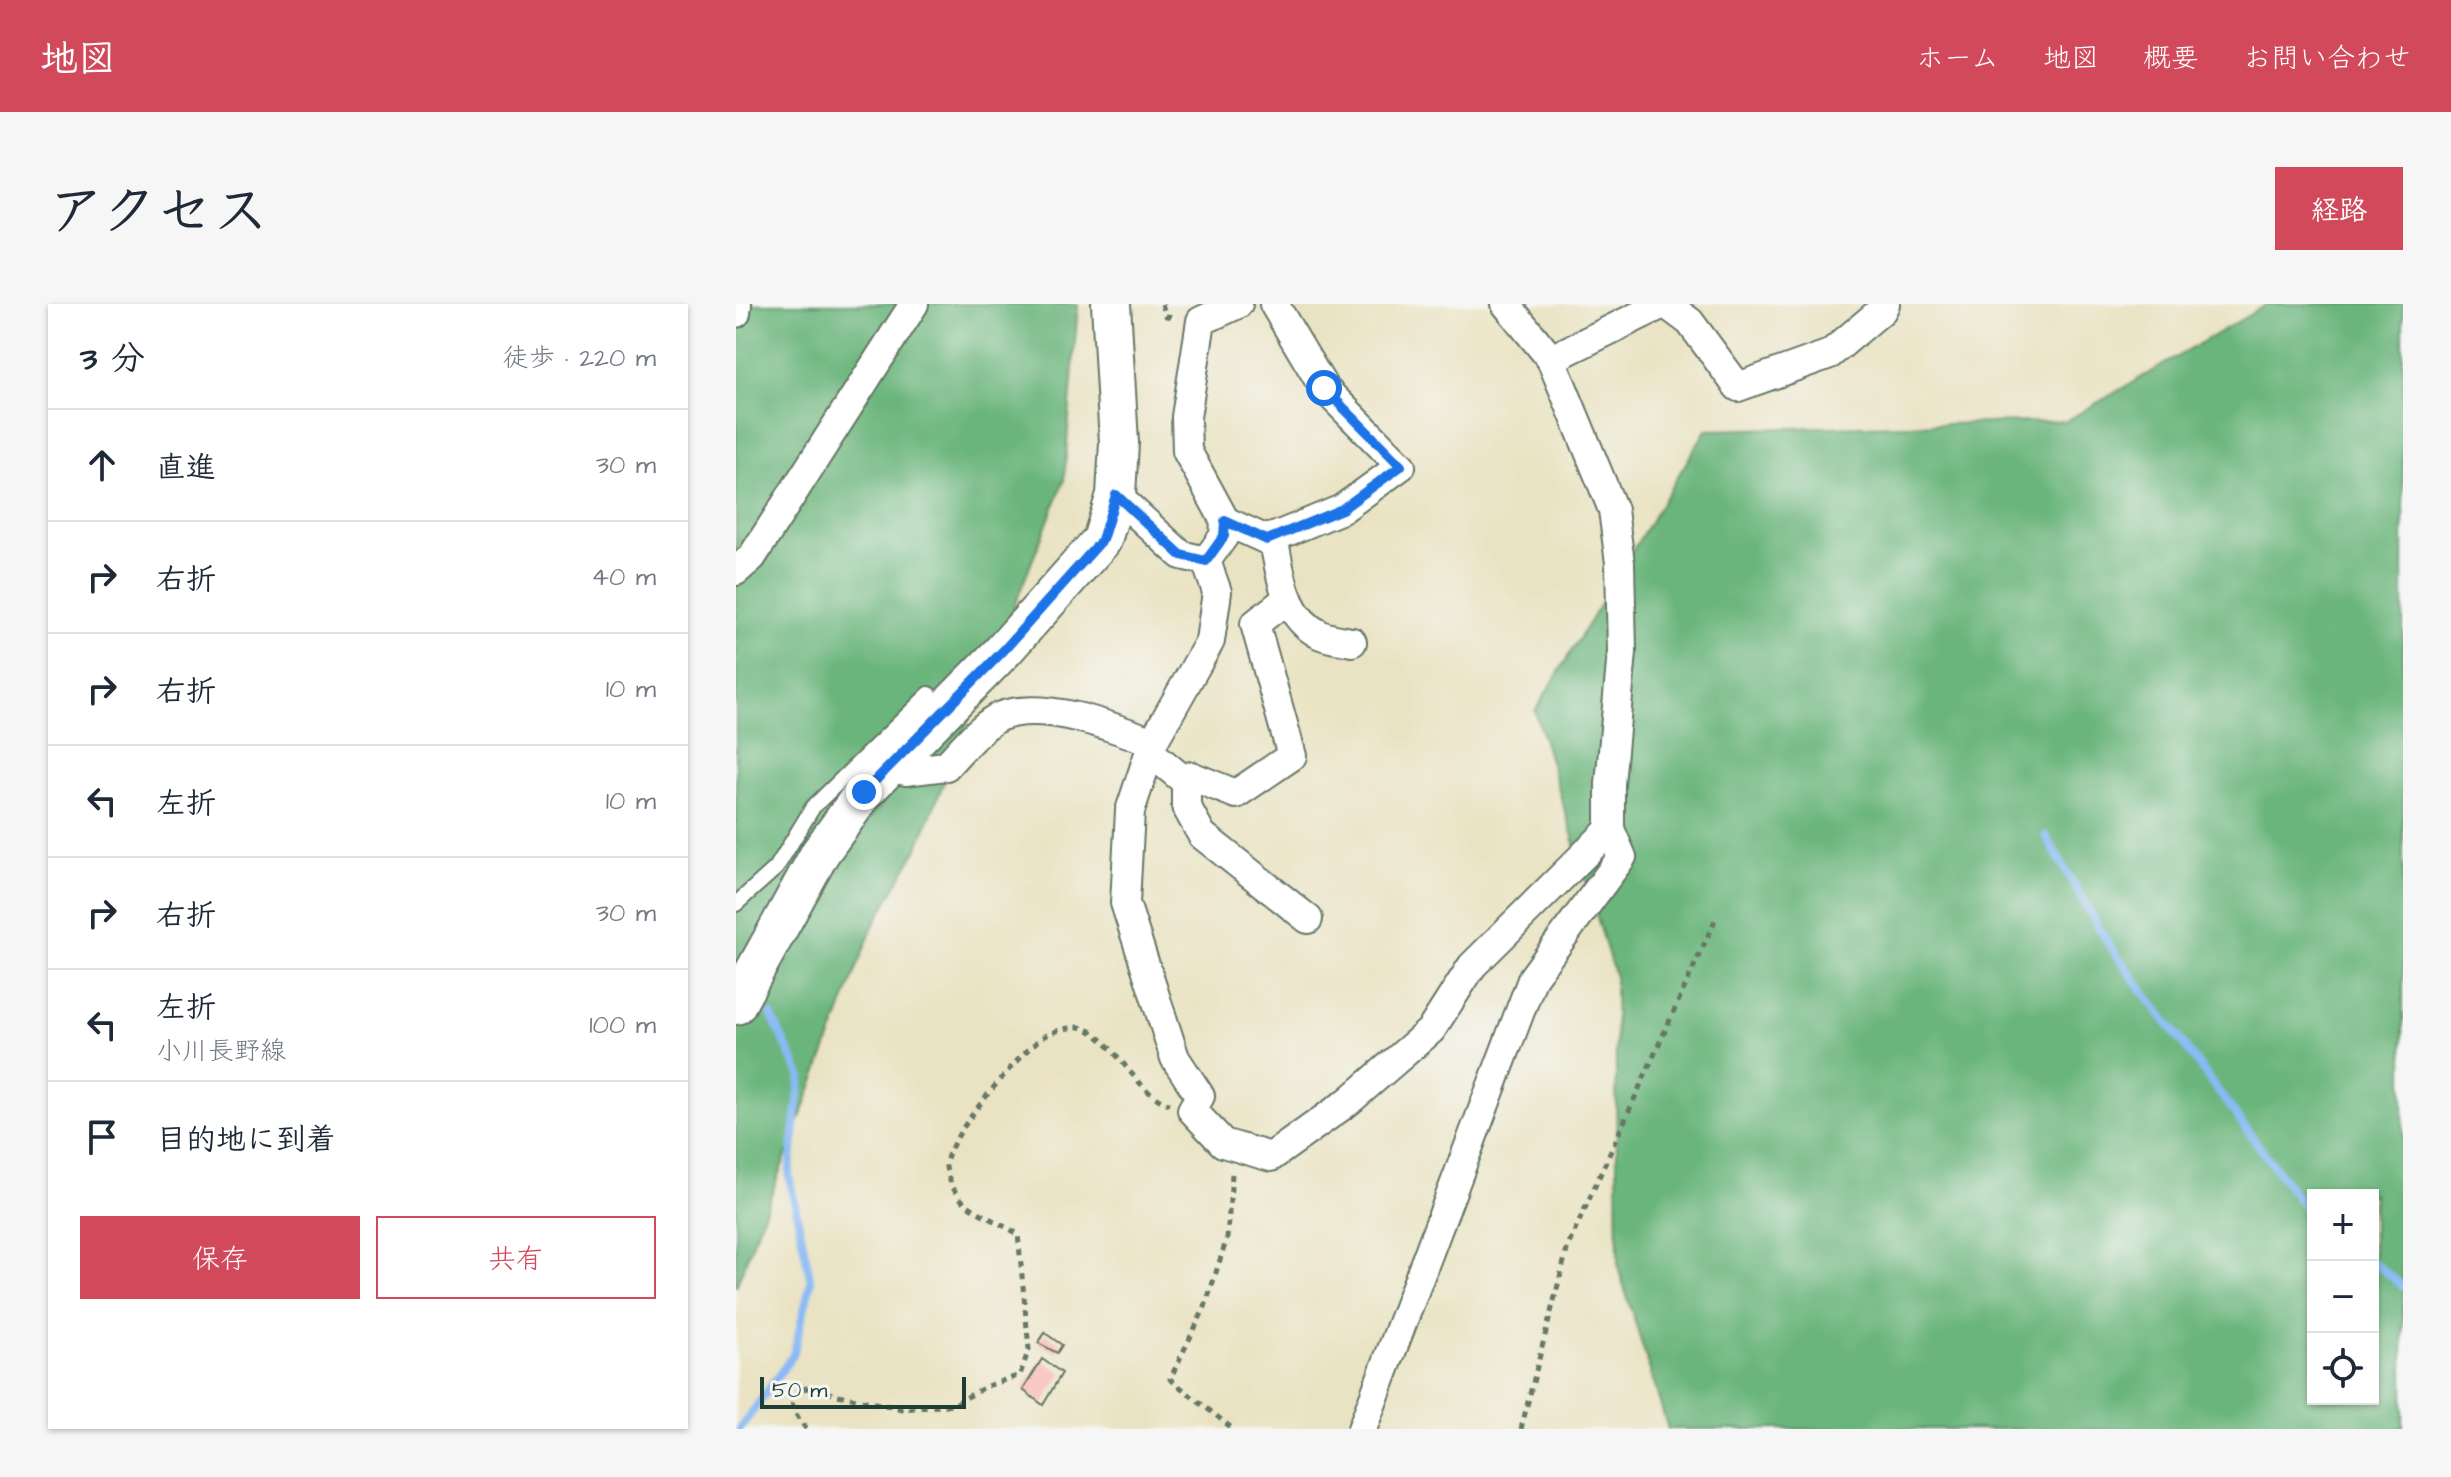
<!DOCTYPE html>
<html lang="ja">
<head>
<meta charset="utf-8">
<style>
  body { margin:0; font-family:"Architects Daughter","Klee One",sans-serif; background:#f6f6f7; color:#1f2937 }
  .controls { position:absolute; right:24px; bottom:24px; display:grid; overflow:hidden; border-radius:0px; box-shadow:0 2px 6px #0004 }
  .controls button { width:72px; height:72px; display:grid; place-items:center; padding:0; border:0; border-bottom:2px solid #e0e1e3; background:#fff; color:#1f2937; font:40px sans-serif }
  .scale { position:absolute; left:24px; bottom:20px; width:206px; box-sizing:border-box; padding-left:8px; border:4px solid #1f3d34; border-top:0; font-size:22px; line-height:28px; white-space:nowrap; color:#1f3d34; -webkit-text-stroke:6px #f6f6f2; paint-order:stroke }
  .stop { position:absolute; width:24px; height:24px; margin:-18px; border:6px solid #1a73e8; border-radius:50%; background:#fff }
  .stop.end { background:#1a73e8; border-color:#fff; box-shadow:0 2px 8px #0008 }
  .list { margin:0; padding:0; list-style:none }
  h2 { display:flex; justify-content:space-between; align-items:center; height:104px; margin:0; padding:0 32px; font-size:34px }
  h2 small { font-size:26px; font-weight:400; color:#747a83 }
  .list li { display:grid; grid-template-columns:52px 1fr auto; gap:24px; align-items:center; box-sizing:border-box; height:112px; padding:0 32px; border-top:2px solid #e0e1e3 }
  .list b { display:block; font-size:30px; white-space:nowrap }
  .list p { margin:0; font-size:26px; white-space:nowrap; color:#747a83 }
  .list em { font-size:26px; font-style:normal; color:#747a83 }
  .actions { display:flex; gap:16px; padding:24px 32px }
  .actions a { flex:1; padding:18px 0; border:2px solid #d1495b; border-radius:0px; text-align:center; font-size:28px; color:#d1495b }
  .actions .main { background:#d1495b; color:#fff }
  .icon { flex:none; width:44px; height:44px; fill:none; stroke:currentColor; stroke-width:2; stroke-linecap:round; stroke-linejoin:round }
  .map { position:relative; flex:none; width:1667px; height:1125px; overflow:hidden; border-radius:0px }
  header { display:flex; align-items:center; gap:48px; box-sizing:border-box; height:112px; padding:0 40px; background:#d1495b; color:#fff }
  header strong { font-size:38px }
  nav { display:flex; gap:44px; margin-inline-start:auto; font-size:28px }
  .intro { display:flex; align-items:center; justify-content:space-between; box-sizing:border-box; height:192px; padding:0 48px }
  h1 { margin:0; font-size:56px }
  .button { padding:20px 36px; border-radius:0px; background:#d1495b; color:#fff; font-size:28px; font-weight:700 }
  main { display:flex; gap:48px; padding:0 48px }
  aside { flex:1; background:#fff; border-radius:0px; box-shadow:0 2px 6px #0004 }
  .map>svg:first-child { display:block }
  .forest { fill:#6bb57c; stroke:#457958; stroke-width:2; fill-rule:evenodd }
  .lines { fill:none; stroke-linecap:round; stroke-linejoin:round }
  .stream { stroke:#89baf5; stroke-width:8 }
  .building { fill:#f8aba2 }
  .lane-casing { stroke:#676; stroke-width:18 }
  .street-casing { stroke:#676; stroke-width:32 }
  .secondary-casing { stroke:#676; stroke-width:42 }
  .path { stroke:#676; stroke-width:5; stroke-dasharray:6 6; stroke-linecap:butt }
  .lane { stroke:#fff; stroke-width:14 }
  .street { stroke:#fff; stroke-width:28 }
  .secondary { stroke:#fff; stroke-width:38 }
  .route { stroke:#1a73e8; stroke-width:10 }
</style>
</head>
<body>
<header>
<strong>地図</strong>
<nav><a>ホーム</a><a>地図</a><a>概要</a><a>お問い合わせ</a></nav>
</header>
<div class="intro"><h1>アクセス</h1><a class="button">経路</a></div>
<main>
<aside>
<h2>3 分<small>徒歩 · 220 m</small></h2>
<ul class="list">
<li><svg class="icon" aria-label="ahead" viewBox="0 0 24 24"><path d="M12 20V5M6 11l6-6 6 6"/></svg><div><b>直進</b></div><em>30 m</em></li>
<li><svg class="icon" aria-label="right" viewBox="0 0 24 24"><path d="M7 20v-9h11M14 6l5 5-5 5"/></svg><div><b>右折</b></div><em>40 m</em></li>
<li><svg class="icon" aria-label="right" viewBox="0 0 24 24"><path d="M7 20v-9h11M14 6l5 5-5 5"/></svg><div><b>右折</b></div><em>10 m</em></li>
<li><svg class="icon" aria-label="left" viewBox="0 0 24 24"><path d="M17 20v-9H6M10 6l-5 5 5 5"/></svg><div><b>左折</b></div><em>10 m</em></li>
<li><svg class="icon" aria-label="right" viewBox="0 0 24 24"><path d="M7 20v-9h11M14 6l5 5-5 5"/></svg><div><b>右折</b></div><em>30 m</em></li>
<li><svg class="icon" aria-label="left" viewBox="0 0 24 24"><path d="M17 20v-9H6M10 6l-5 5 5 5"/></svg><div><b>左折</b><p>小川長野線</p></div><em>100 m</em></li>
<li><svg class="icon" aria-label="arrive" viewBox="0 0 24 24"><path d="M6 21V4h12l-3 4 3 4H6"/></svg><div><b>目的地に到着</b></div></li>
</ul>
<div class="actions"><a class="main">保存</a><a>共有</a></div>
</aside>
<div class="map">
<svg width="1667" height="1125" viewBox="0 0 1667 1125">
  <rect width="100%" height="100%" fill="#f6f6f2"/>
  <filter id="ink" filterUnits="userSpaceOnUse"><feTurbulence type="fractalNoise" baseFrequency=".0125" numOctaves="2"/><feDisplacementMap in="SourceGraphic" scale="16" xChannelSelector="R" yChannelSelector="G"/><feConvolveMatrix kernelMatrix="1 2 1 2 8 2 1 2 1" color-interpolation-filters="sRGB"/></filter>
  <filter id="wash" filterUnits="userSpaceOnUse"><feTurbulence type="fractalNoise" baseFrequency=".006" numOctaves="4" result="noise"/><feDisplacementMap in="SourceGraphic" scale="32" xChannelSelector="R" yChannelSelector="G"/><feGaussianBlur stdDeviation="1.8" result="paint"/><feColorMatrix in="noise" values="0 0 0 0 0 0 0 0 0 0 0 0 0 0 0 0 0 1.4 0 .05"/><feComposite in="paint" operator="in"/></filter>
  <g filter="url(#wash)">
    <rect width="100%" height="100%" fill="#eae3c3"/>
    <g class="forest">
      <path d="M0,0H342L328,177L182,543L137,622L0,983Z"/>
      <path d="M1532,0H1667V1125H932L882,963L879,673L799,407L970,126L1330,117ZM1577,891H1637V1095H1577Z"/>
    </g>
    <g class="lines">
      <g class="stream">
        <path d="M1310,532L1371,638L1569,904L1577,910"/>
        <path d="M1637,958L1667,982"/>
        <path d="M4,1125L57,1051L75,978L53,872L65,772L35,711"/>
      </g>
    </g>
    <g id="blocks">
      <g class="building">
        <path d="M309,1029L326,1041L321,1049L302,1039Z"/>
        <path d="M306,1055L326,1069L307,1101L287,1086Z"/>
      </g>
    </g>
  </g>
  <g filter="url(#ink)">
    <use href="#blocks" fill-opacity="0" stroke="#676" stroke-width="2"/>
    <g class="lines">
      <g class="lane-casing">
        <path id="lane" d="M0,600L40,564L77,503L193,390L207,406"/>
      </g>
      <g class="street-casing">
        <g id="street">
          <path d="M930,0L954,18L1002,83L1094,50L1146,6L1149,0"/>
          <path d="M0,9L1,0"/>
          <path d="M815,55L927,0"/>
          <path d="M380,191L445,251L470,257"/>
          <path d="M489,217L531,236L606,205L665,162L588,84L538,0"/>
          <path d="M537,233C545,269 547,313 585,331C594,335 606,336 616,338"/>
          <path d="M470,257L481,288L474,337L417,438L394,507L389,599L439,754L464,792L456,806L487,839L535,853L613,797L695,726L736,662L874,525"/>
          <path d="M470,257L488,232L489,217L451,147L450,113L465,17L502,0"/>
          <path d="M0,267L16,253L178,0"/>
          <path d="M414,448L450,478V502L466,531L572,615"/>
          <path d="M157,458L169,467L210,462C224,447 247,419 265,412C308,396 377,423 417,438"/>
          <path d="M450,478L455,472L500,490L556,452L519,320L552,294"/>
          <path d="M626,1125L797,673L886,553L874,525V480L886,348L884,259L877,206L815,55L770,0"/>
        </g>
      </g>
      <g class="secondary-casing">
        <path id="secondary" d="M0,701L84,549L128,488L268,346L366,236L380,191L383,139L375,0"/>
      </g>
      <g class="path">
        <path d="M426,0L430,12L440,13"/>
        <path d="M496,870L491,934L469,1003L434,1075L497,1125"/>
        <path d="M70,1125C59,1109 46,1094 70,1084L166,1105L217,1101L251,1082L284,1071L293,1045L282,930C269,922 233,905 225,895C219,890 210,870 210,862C208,837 284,748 307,733C314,728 333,723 342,723C372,724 401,792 433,800"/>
        <path d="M785,1125L832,942L979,616"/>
      </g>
      <use href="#lane" class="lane"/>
      <use href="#street" class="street"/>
      <use href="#secondary" class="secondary"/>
    </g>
  </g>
  <g class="lines" filter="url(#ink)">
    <path class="route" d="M128,488L268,346L366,236L380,191L445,251L470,257L488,232L489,217L531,236L606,205L665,162L588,84"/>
  </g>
</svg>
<div class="controls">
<button>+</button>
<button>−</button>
<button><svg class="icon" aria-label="locate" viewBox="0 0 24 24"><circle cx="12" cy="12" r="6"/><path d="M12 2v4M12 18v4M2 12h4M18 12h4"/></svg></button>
</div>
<div class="scale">50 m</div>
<div class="stop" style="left:588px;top:84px"></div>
<div class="stop end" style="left:128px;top:488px"></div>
</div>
</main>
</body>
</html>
